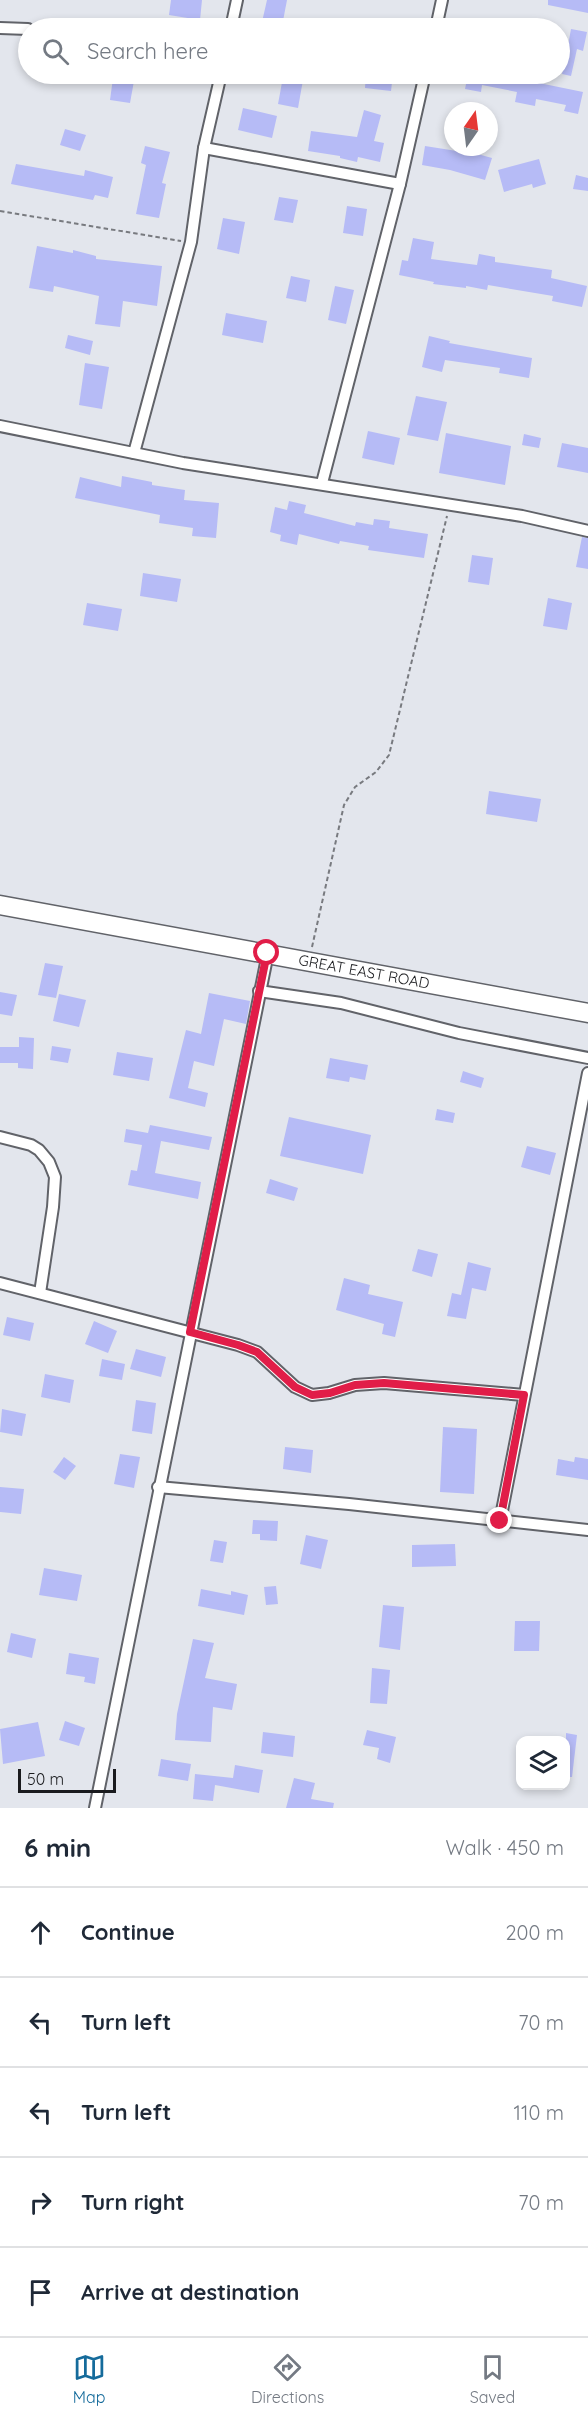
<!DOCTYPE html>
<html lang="en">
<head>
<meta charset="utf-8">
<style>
  body { margin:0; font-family:Quicksand,sans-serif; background:#f2f2f3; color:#1f2937 }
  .controls { position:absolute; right:18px; bottom:18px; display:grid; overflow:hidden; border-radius:12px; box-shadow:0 3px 9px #0003 }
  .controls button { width:54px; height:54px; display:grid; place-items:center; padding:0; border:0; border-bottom:2px solid #e0e1e3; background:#fff; color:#1f2937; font:30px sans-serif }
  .compass { position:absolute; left:444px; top:102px; width:54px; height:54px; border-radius:50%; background:#fff; box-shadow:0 3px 9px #0003; rotate:14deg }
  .scale { position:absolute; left:18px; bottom:15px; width:98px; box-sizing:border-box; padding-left:6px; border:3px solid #1a1b1e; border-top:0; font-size:16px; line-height:21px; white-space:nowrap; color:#1a1b1e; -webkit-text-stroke:4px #e3e6ed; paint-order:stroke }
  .stop { position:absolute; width:18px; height:18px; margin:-14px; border:4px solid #e11d48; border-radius:50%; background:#fff }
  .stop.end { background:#e11d48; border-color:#fff; box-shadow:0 2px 6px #0008 }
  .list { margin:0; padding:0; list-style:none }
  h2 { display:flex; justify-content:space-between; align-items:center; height:78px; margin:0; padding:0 24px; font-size:26px }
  h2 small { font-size:20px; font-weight:400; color:#747a83 }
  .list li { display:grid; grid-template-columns:39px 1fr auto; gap:18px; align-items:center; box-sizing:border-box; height:90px; padding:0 24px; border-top:2px solid #e0e1e3 }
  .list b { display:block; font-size:22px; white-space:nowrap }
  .list em { font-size:20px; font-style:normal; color:#747a83 }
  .icon { flex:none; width:33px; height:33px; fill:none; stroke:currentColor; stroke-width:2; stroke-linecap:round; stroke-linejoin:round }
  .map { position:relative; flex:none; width:588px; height:1808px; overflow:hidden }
  .search { position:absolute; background:#fff; box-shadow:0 3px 9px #0003; left:18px; right:18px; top:18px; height:66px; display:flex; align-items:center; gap:15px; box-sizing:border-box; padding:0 21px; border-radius:33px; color:#747a83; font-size:22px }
  .sheet { height:528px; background:#fff }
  nav { display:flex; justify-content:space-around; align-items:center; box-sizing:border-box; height:84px; border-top:2px solid #e0e1e3; background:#fff; font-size:16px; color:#747a83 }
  nav a { display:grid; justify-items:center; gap:3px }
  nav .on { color:#156b9b }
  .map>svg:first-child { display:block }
  .building { fill:#b6bbf6 }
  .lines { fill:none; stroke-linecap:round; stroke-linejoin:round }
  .street-casing { stroke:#616369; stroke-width:14 }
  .highway-casing { stroke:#616369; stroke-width:21 }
  .path { stroke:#787a7f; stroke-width:2; stroke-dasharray:4.5 3; stroke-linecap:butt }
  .street { stroke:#fff; stroke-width:10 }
  .highway { stroke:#fff; stroke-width:18 }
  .route { stroke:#e11d48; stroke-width:8 }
  .labels { text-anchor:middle; stroke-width:4.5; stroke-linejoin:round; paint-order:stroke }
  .street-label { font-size:15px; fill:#1a1b1e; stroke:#e3e6ed }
</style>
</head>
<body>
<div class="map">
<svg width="588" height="1808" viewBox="0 0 588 1808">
  <rect width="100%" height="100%" fill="#e3e6ed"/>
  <g class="building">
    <path d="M171,0H202L200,20L169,15Z"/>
    <path d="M267,0H287L282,26L262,22Z"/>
    <path d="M548,0H588V13L548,5Z"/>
    <path d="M571,29L587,32L583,51L577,49L571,76L562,74L564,65L560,63V49L567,51Z"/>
    <path d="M366,74H393L391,91L365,88Z"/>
    <path d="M468,74L541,75L539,83L583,92L578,114L564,111L566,105L536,99L535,106L515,102L517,92L482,85L481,92L465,89Z"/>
    <path d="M283,77L303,80L298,108L278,104Z"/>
    <path d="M113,78L134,81L130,103L110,100Z"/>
    <path d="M243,108L277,116L272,138L238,130Z"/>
    <path d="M364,110L381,115L374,141L384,143L380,162L358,157L357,162L340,158V156L308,151L311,131L357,137Z"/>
    <path d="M65,129L86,135L80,151L60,145Z"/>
    <path d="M145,146L170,152L162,183L166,184L159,218L136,214L146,165L141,163Z"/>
    <path d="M425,146L463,152V150L492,158L485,180L450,170L422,165Z"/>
    <path d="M539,159L546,184L533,188L532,184L504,192L498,170Z"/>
    <path d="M16,164L84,176L85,170L113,177L108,198L95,195L93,200L11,184Z"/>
    <path d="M576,175L588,178V191L573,189Z"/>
    <path d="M279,197L298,200L293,223L274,220Z"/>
    <path d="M347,206L367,209L363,236L343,233Z"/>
    <path d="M223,218L245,222L239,254L217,249Z"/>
    <path d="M413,238L434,242L431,259L477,265L479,254L495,257V262L552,270L551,278L587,286L582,307L552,301L553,296L488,285L487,290L466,286V288L433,284L434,282L399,275L402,260L408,261Z"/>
    <path d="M37,246L73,253V250L96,256V259L162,266L157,306L123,301L120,327L95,324L99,296L54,286L53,292L29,288Z"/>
    <path d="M291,276L310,280L306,302L286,298Z"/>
    <path d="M335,286L354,290L346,324L328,320Z"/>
    <path d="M226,313L267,321L263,343L222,335Z"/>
    <path d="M68,335L93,341L90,355L65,348Z"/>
    <path d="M429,336L450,341L449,343L532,358L529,378L499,373L500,368L445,360L442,372L422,367Z"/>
    <path d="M85,363L109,367L102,409L79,405Z"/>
    <path d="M416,396L447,402L438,441L407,435Z"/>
    <path d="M368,431L400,438L394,465L362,458Z"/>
    <path d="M446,433L511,446L505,485L439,473Z"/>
    <path d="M524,434L541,438L539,448L522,445Z"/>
    <path d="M562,443L588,448V473L557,467Z"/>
    <path d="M122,476L152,482V485L185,490L184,500L219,503L216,538L192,536L193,528L159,523L160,515L75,498L80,477L121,487Z"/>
    <path d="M289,501L306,505L304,513L355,526L356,522L373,525L374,519L390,521L389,528L428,534L424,558L368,550L369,546L340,541L339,544L299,534L297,545L280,541L281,535L270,532L275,507L287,510Z"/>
    <path d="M582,537L588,538V569L576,567Z"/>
    <path d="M472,555L493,558L489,585L468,582Z"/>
    <path d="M143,573L181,579L177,602L140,596Z"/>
    <path d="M548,598L572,603L567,630L543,626Z"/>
    <path d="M87,603L122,609L118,631L83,625Z"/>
    <path d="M489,791L541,799L537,822L486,814Z"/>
    <path d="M45,963L63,966L56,998L38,995Z"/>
    <path d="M0,992L17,995L12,1016L0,1014Z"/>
    <path d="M209,993L250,1001L246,1024L224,1019L214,1066L194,1061L188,1088L208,1093L205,1107L169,1098L186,1030L201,1034Z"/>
    <path d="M59,994L86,1000L79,1027L53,1021Z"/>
    <path d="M19,1037L34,1038L33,1069L18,1068V1063H0V1047H19Z"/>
    <path d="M52,1046L71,1049L68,1063L50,1060Z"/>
    <path d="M117,1052L153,1058L149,1081L113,1075Z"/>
    <path d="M330,1058L368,1065L365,1080L350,1077L349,1082L326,1078Z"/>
    <path d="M463,1071L484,1078L481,1088L460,1082Z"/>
    <path d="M437,1109L455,1113L453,1123L435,1120Z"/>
    <path d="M289,1117L371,1135L363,1174L280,1156Z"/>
    <path d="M150,1125L212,1137L209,1150L161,1141L155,1173L201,1182L198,1199L128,1185L131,1170L137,1171L142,1145L124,1142L126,1129L148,1133Z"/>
    <path d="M527,1146L556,1153L550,1175L521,1167Z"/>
    <path d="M270,1179L298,1188L294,1201L266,1193Z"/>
    <path d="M418,1249L438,1254L432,1277L412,1271Z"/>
    <path d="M468,1262L491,1268L486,1291L472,1288L466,1319L447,1316L452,1293L461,1295Z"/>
    <path d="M344,1278L370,1285L368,1294L403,1302L395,1337L382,1334L384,1324L336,1310Z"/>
    <path d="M7,1317L34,1323L30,1341L3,1335Z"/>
    <path d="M94,1321L117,1331L108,1353L85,1344Z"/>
    <path d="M136,1349L166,1357L161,1377L130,1369Z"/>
    <path d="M102,1359L125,1364L122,1380L99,1376Z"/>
    <path d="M45,1374L74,1380L70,1403L41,1397Z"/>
    <path d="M136,1400L156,1403L152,1434L132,1431Z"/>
    <path d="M2,1409L26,1414L22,1436L0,1432Z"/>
    <path d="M443,1427L477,1429L474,1494L440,1492Z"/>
    <path d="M285,1447L313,1450L311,1473L283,1469Z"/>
    <path d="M120,1454L140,1457L134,1488L114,1484Z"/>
    <path d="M64,1457L76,1466L65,1480L53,1472Z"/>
    <path d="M575,1457L588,1459V1480L556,1475L558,1459L574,1462Z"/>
    <path d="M0,1487L24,1489L21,1514L0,1512Z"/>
    <path d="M253,1520L278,1521L277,1541L260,1540V1534H252Z"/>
    <path d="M306,1535L328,1540L321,1569L300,1564Z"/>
    <path d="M214,1540L227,1542L223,1563L210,1561Z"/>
    <path d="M455,1544L456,1566L412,1567V1545Z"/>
    <path d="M44,1568L82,1575L77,1601L39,1595Z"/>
    <path d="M276,1586L278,1604L266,1605L264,1587Z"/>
    <path d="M201,1589L231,1595V1591L248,1595L244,1615L198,1606Z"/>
    <path d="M383,1605L404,1607L400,1650L379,1647Z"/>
    <path d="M515,1621H540L539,1651H514Z"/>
    <path d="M11,1633L36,1639L32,1658L7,1652Z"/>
    <path d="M193,1639L214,1643L205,1678L237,1684L232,1710L213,1707L211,1742L175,1740L177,1714Z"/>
    <path d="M69,1653L99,1658L95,1684L84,1682L85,1677L66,1674Z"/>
    <path d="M372,1668L390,1670L387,1704L370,1703Z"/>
    <path d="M65,1721L85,1728L79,1746L59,1740Z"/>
    <path d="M38,1722L45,1756L3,1764L0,1729Z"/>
    <path d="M367,1730L396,1737L390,1763L377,1759L379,1748L363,1745Z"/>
    <path d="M263,1732L295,1736L293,1757L261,1753Z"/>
    <path d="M566,1733L577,1735L572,1777H566Z"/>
    <path d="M161,1759L191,1764L188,1781L158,1776Z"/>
    <path d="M235,1765L263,1770L259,1793L215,1785L213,1801L193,1799L195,1774L233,1778Z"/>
    <path d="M294,1778L315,1783L311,1799L334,1803L333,1808H286Z"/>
  </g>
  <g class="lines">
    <g class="street-casing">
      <g id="street">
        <path d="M0,28L28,29"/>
        <path d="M231,28L237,0"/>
        <path d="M436,28L442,0"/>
        <path d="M204,148L400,184"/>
        <path d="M0,426L183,463L522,516L588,531"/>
        <path d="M134,453L191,242L204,148L221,74"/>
        <path d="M322,483L400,184L425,74"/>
        <path d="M259,991L341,1003L459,1033L588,1058"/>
        <path d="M0,1137L31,1145L39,1150L49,1162L55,1177L53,1207L40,1293"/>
        <path d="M0,1283L238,1345L257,1352L295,1387L312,1395L329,1393L355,1385L384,1383L524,1395"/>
        <path d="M158,1487L349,1504L588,1530"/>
        <path d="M500,1521L588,1073"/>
        <path d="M95,1808L268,953"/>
      </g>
    </g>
    <g class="highway-casing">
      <g id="highway">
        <path id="s1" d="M0,905L588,1013"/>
      </g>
    </g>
    <g class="path">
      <path d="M0,211L181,241"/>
      <path d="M312,947L344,805L355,787L376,772L389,755L447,516"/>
    </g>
    <use href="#street" class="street"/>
    <use href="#highway" class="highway"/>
  </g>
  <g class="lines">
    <path class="route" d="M267,953L190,1332L238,1345L257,1352L295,1387L312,1395L330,1393L355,1385L384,1383L524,1395L500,1521"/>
  </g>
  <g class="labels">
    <g class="street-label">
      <text dy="5" stroke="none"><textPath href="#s1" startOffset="370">GREAT EAST ROAD</textPath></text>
    </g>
  </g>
</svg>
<div class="controls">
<button><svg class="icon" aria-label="layers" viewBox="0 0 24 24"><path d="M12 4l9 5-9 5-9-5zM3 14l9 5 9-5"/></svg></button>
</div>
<svg class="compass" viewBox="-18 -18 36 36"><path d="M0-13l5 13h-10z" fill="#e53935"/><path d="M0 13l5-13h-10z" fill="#747a83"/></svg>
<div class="scale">50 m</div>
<div class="stop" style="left:267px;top:953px"></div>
<div class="stop end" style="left:500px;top:1521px"></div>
<div class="search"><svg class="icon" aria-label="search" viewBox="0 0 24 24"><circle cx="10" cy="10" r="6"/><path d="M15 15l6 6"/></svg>Search here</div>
</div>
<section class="sheet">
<h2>6 min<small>Walk · 450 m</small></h2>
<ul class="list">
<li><svg class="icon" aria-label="ahead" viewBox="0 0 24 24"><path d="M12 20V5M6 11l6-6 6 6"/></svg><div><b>Continue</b></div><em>200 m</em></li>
<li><svg class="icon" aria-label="left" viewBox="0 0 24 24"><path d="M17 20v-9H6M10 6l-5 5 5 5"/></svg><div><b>Turn left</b></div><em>70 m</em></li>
<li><svg class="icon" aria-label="left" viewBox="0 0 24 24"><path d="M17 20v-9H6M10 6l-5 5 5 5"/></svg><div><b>Turn left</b></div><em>110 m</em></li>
<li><svg class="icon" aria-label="right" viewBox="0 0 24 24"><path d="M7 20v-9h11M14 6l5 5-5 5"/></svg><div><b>Turn right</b></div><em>70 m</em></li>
<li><svg class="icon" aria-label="arrive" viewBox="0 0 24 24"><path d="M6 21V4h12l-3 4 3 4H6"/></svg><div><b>Arrive at destination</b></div></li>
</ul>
</section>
<nav>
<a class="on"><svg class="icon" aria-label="map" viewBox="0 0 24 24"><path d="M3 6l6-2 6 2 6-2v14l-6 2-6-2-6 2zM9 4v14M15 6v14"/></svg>Map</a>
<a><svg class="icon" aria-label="directions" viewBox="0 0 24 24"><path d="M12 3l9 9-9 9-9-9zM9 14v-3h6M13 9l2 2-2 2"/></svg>Directions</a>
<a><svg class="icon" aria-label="saved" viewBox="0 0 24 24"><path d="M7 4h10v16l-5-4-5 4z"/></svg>Saved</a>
</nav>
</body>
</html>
